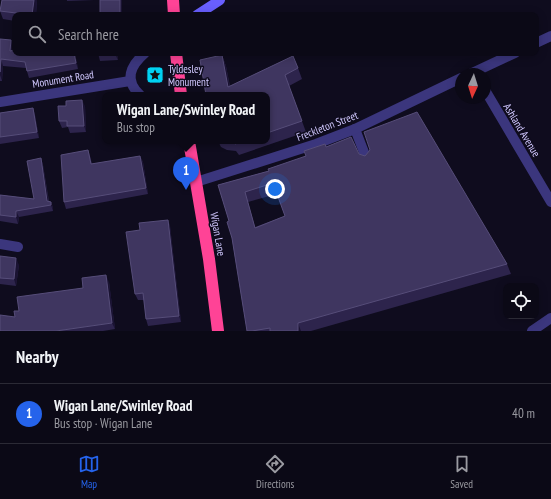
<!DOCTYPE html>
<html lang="en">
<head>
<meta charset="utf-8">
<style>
  body { margin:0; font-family:"PT Sans Narrow",sans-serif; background:#14121f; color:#f1f3f6 }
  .controls { position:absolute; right:12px; bottom:12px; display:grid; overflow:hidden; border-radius:8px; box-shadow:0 2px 10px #0003 }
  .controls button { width:36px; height:36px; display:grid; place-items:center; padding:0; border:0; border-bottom:1px solid #2b2a35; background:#0b0916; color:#f1f3f6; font:20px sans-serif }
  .compass { position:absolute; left:455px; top:68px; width:36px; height:36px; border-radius:50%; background:#0b0916; box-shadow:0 2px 10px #0003; rotate:184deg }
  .you { position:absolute; left:275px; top:189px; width:14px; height:14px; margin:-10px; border:3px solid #fff; border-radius:50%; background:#1a73e8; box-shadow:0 0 0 6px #1a73e833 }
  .badge { display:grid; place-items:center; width:26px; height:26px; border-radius:50%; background:#2563eb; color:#fff; font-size:13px; font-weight:700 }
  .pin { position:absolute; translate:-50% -33px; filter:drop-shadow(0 1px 2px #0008) }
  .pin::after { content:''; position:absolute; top:21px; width:14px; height:12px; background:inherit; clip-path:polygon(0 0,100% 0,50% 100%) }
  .popup { position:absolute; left:102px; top:92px; width:168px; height:52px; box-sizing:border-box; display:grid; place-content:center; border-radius:8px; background:#0b0916; filter:drop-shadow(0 1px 3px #0005); font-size:13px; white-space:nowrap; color:#9a9aa1 }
  .popup b { font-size:15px; color:#f1f3f6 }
  .popup::after { content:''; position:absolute; left:50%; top:100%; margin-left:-8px; border:8px solid transparent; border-top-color:#0b0916 }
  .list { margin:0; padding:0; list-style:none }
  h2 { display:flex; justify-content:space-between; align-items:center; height:52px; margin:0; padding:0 16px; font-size:17px }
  h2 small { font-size:13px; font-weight:400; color:#9a9aa1 }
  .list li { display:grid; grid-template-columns:26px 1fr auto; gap:12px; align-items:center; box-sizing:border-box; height:60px; padding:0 16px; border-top:1px solid #2b2a35 }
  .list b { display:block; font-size:15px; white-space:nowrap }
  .list p { margin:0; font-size:13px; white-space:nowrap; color:#9a9aa1 }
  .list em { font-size:13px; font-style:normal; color:#9a9aa1 }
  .icon { flex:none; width:22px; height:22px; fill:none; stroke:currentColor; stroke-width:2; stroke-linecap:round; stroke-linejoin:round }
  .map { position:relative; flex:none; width:551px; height:331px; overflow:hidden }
  .search { position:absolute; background:#0b0916; box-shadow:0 2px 10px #0003; left:12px; right:12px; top:12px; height:44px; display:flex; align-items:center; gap:10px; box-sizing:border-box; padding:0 14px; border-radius:8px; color:#9a9aa1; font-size:15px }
  .sheet { height:112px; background:#0b0916 }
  nav { display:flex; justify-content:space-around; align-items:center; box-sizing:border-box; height:56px; border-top:1px solid #2b2a35; background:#0b0916; font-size:11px; color:#9a9aa1 }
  nav a { display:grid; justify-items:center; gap:2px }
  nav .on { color:#2563eb }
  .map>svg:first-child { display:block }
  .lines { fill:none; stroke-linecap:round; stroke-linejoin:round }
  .street { stroke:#3b367d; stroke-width:10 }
  .secondary { stroke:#695fff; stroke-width:10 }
  .highway { stroke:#ff4396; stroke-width:12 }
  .wall { fill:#2d244c; fill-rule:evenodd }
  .shaded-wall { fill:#1a1332 }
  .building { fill:#3f3660; stroke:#564d79; fill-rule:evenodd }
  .labels { text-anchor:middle; stroke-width:3; stroke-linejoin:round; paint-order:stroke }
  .poi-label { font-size:11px; fill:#d1c8ff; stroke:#0f0c1e; text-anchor:start }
  .street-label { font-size:11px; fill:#d1c8ff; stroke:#0f0c1e }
</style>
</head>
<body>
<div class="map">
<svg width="551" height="331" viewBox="0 0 551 331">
  <rect width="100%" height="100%" fill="#0f0c1e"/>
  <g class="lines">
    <g class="street">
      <path d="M536,43L551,36"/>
      <path d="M470,74L515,53"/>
      <path d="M485,90L551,202"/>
      <path d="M140,95C124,80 130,66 145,53"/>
      <path d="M0,102L130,81"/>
      <path d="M355,129L367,160"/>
      <path d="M196,182L316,144L355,129L461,78"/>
      <path d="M0,244L18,247"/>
      <path d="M532,331L551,318"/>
    </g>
    <path class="secondary" d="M197,15L220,0"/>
    <g class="highway">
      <path d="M173,0L174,15"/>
      <path d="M176,53L181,95"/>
      <path d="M189,141L209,259L218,331"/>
    </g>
  </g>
  <g class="wall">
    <path d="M2,0H37L36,15H15V21L3,19L0,11Z"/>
    <path d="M67,0H94L67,1Z"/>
    <path d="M0,39L14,47L13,50L15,53H75L78,69L29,78L26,68L3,66L2,81H0Z"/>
    <path d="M98,53H117L118,60L100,61Z"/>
    <path d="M222,55L226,66L230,86L298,68L302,79L289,86L306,132L239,155L236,151L227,150L221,147L218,141H216H267V95H206Z"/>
    <path d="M66,106H85L86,132L70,133L68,127L62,128L59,121Z"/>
    <path d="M33,108L35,115L39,138L0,144V113Z"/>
    <path d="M326,147L359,154L507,264L511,274L311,331H247L229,221L218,185L269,171L306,156ZM277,194L285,216L255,227L248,202Z"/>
    <path d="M88,150L90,156L92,164L140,156L143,162L148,194L66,209L64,202Z"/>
    <path d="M41,158L43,165L49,201L51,202L53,208V211L19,217L18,224L0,221V195L34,199Z"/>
    <path d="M168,220L170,226L181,322L148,326L146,319L144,300H138L135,294L140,230Z"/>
    <path d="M0,256L19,265L16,286L0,284Z"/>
    <path d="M109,282L115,329L103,331H0L15,317L19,311L83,288Z"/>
  </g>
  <g class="shaded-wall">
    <path d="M34,0H37L36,15H32Z"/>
    <rect x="120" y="0" width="2" height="15"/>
    <path d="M11,40L14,47L13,57L10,51Z"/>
    <path d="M74,53H75L78,69L76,63Z"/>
    <path d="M115,53H117L118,60L115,54Z"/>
    <path d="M222,55L226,66L231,95L228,87Z"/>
    <path d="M1,59L3,66L2,81L0,75Z"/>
    <path d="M82,100L85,106L86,132L84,126Z"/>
    <path d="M33,108L35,115L39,138L37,132Z"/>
    <path d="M88,150L90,156L93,171L91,164Z"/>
    <path d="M140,156L143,162L148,194L146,188Z"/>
    <path d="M41,158L43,165L49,205L47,201Z"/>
    <path d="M51,202L53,208V211L51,205Z"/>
    <path d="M16,211L19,217L18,224L16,217Z"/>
    <path d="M168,220L170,226L181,322L179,316Z"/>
    <path d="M16,258L19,265L16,286L14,279Z"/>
    <path d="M106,275L109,282L115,329L112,323Z"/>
    <path d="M298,323L301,331H298Z"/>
  </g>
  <g class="building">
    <path d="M2,0H34L32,15L0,11Z"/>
    <rect x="100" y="0" width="20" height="15"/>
    <path d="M0,39L11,40L10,51L15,50V53H74L76,63L27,71L25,62L1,59L0,72Z"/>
    <rect x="98" y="53" width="17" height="1"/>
    <path d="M222,55L228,87L293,56L298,68L285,75L302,121L267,133V95H206L200,60Z"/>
    <path d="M82,100L84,126H67V121H59L58,106H66V101Z"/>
    <path d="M33,108L37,132L0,137V113Z"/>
    <path d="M417,112L507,264L298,323V331H270V328L252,331H247L232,238L227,222L229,221L218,185L269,171L268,169L306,156L304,151L325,144L326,147L351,137L359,154L365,156L370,150L364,132ZM273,183L285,216L255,228L245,192Z"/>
    <path d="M233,141H243L235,144Z"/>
    <path d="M88,150L91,164L140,156L146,188L64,202L61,155Z"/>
    <path d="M41,158L47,201L51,202V205L16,211V217L0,215V195L34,199L27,161Z"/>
    <path d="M168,220L179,316L146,319L143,293L135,294L126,232L140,230L139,223Z"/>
    <path d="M0,256L16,258L14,279L0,278Z"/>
    <path d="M106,275L112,323L56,331H0V315L15,317L14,311H19L17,297L83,288L82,278Z"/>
  </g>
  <defs>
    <g id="sight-square" transform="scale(0.9)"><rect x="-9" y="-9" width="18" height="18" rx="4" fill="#00d2f3" stroke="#0f0c1e"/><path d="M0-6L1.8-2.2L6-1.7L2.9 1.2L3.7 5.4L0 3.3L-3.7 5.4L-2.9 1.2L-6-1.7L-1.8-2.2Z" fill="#111"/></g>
  </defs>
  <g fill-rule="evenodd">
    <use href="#sight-square" x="155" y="75"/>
  </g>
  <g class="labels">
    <g class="poi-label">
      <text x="168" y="73">Tyldesley<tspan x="168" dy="13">Monument</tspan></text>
    </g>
    <g class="street-label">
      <text transform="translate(63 79) rotate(-9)" y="4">Monument Road</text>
      <text transform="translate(327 126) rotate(-21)" y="4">Freckleton Street</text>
      <text transform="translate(522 130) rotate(59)" y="4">Ashland Avenue</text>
      <text transform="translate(218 234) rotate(80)" y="4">Wigan Lane</text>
    </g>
  </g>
</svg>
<div class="controls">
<button><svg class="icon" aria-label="locate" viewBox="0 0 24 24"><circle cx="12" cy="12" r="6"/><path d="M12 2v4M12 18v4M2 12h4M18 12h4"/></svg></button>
</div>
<svg class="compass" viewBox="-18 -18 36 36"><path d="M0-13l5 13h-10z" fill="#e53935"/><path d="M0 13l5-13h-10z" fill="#9a9aa1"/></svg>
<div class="you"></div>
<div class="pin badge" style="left:186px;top:190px">1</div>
<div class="popup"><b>Wigan Lane/Swinley Road</b>Bus stop</div>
<div class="search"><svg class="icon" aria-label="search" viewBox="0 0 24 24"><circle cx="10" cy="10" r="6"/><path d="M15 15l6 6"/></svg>Search here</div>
</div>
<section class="sheet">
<h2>Nearby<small></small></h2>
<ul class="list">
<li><span class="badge">1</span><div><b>Wigan Lane/Swinley Road</b><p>Bus stop · Wigan Lane</p></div><em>40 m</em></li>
</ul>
</section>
<nav>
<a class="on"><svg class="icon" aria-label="map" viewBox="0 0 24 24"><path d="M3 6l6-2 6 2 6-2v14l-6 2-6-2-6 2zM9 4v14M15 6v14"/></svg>Map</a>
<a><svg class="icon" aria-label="directions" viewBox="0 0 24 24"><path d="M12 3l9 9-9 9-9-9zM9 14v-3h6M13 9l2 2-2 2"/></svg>Directions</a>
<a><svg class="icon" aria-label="saved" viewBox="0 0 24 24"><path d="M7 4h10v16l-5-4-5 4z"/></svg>Saved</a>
</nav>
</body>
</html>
